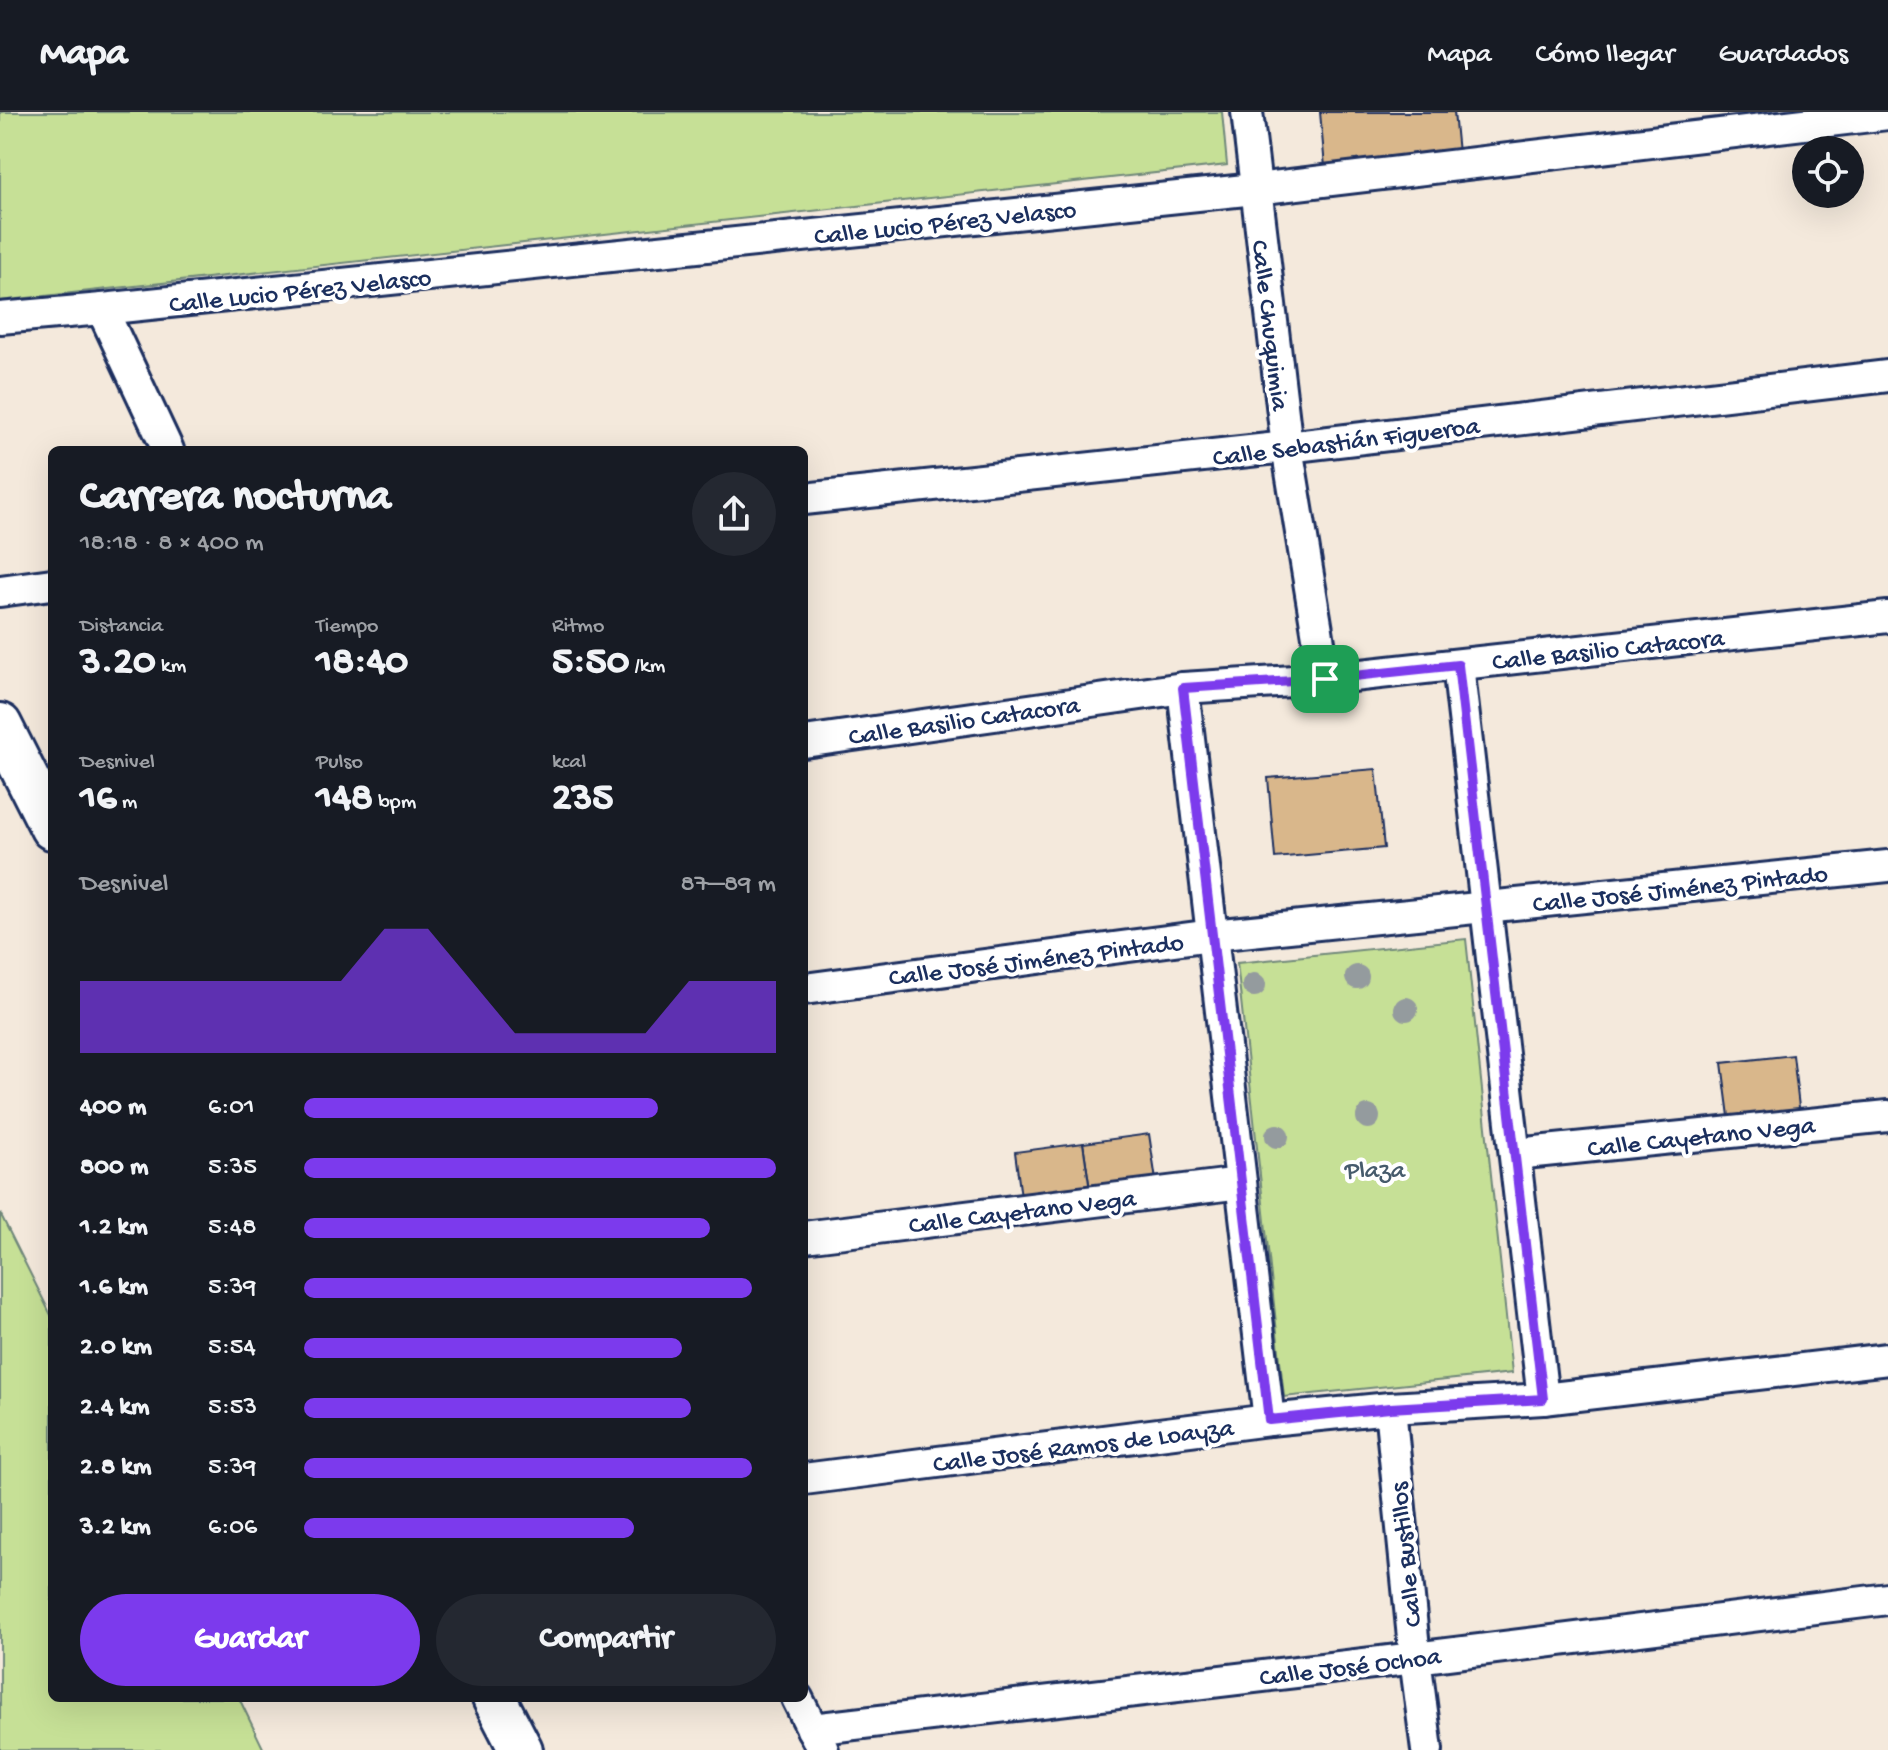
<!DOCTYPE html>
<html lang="es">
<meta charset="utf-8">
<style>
body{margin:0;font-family:"Gochi Hand",sans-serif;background:#242831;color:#f1f3f6;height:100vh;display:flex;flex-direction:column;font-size:30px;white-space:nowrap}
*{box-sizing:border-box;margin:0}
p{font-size:26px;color:#9ea1a6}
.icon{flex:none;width:44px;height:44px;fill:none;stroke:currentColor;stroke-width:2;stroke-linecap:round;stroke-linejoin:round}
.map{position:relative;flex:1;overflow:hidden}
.drawer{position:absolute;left:48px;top:334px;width:760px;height:1256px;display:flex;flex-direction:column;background:#171b24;border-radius:12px;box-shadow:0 8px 32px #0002}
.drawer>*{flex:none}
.controls{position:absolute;left:1792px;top:24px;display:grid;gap:16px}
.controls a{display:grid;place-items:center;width:72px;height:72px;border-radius:50%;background:#171b24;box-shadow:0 8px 32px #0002;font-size:40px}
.pin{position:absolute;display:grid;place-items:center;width:68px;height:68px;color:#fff;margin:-34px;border-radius:16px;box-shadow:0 4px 12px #0006}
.round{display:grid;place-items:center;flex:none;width:84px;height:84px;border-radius:42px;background:#242831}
.overview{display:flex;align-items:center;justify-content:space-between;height:136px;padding:0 32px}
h1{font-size:44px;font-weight:800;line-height:60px}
.metrics{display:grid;grid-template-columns:repeat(3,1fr);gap:12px;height:136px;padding:8px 32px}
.metrics div{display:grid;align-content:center}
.metrics b{font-size:40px;font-weight:800}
.metrics small{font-size:22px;font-weight:400}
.metrics p{font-size:22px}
.chart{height:224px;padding:16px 32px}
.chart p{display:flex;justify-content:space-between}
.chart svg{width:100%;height:144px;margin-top:8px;fill:#7c3aed;opacity:.7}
.action{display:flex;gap:16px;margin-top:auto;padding:16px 32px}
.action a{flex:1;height:92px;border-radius:48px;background:#7c3aed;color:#fff;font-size:32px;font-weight:800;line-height:92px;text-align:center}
.action a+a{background:#242831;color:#f1f3f6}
ul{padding:0 32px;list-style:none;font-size:26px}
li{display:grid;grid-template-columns:128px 96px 1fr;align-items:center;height:60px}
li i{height:20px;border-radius:10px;background:#7c3aed}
header{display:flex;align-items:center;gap:48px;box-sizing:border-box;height:112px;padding:0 40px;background:#171b24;border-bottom:2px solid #363941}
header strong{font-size:38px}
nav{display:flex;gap:44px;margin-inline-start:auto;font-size:28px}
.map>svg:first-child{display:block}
.green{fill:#c6e096;stroke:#70887a;stroke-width:2}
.building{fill:#d9b78b;stroke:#1b2f5e;stroke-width:2}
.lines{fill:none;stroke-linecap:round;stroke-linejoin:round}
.street-casing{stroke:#1b2f5e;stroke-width:36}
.secondary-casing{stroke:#1b2f5e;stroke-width:48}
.street{stroke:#fff;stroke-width:30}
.secondary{stroke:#fff;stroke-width:42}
.tree{fill:#949b9e}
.route-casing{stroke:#fff;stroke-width:16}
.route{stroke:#7c3aed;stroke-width:10}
.labels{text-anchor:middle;stroke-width:8;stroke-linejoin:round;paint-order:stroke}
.street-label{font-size:26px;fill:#1b2f5e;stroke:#fff}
.park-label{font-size:26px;fill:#465b6c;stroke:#fff}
</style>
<header>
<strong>Mapa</strong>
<nav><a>Mapa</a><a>Cómo llegar</a><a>Guardados</a></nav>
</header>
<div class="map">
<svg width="1888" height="1638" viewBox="0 0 1888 1638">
<rect width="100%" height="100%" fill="#f4e9dc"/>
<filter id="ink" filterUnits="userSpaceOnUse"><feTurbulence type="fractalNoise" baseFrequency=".0125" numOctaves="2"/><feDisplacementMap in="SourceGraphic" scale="16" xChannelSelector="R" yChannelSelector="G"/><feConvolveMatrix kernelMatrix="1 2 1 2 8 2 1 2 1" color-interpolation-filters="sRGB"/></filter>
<g filter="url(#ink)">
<g class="green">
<polygon points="0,0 1222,0 1227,53 0,189"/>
<polygon points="1466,827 1512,1261 1284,1285 1237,851"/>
<polygon points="0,1101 52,1205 52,1586 239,1586 264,1638 0,1638"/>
</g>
<g class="building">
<polygon points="1320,0 1454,0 1458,41 1325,55"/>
<polygon points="1376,657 1384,736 1275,746 1268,666"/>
<polygon points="1793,943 1800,1004 1730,1012 1722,951"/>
<polygon points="1149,1022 1157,1075 1091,1085 1083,1031"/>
<polygon points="1083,1031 1091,1085 1022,1093 1015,1040"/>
</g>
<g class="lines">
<g class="street-casing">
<g id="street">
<polyline points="1247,0 1287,335 1325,567"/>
<polyline points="102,197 168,338"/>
<polyline points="0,206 102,197 1255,77 1888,2"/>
<polyline points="804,387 1287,335 1888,264"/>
<polyline points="0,479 52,472"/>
<polyline points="1458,553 1543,1287"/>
<polyline points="1183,576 1269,1308"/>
<polyline points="804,630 1183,576 1325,567 1888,505"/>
<polyline points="804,877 1212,823 1888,754"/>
<polyline points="1515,1042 1888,1004"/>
<polyline points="804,1125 1241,1071"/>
<polyline points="1390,1296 1415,1546 1427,1638"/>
<polyline points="804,1367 1269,1308 1390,1296 1543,1287 1888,1247"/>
<polyline points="797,1586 823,1638"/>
<polyline points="812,1617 1415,1546 1888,1487"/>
</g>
</g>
<g class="secondary-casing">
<g id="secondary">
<polyline points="0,613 52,716"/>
<polyline points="494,1586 521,1638"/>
</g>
</g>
<use href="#street" class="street"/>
<use href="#secondary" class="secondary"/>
</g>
<g class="tree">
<circle cx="1357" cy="865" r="12"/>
<circle cx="1254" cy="873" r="12"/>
<circle cx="1406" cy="897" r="12"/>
<circle cx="1368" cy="1005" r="12"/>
<circle cx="1277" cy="1024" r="12"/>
</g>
</g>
<g class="lines" filter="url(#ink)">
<g class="route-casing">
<polygon id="route" points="1458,553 1543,1287 1390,1296 1269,1308 1183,576 1325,567"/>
</g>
<use href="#route" class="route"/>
</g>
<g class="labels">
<g class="street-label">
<text transform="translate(945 109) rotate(-6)" y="9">Calle Lucio Pérez Velasco</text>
<text transform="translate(300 177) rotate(-6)" y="9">Calle Lucio Pérez Velasco</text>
<text transform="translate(1272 213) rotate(83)" y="9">Calle Chuquimia</text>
<text transform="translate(1346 328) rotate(-7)" y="9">Calle Sebastián Figueroa</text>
<text transform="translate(1608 536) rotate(-6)" y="9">Calle Basilio Catacora</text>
<text transform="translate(964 607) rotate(-8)" y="9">Calle Basilio Catacora</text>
<text transform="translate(1680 775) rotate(-6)" y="9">Calle José Jiménez Pintado</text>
<text transform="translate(1036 846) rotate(-7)" y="9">Calle José Jiménez Pintado</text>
<text transform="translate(1701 1023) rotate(-6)" y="9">Calle Cayetano Vega</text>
<text transform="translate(1022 1098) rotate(-7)" y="9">Calle Cayetano Vega</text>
<text transform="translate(1083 1332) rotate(-7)" y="9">Calle José Ramos de Loayza</text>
<text transform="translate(1404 1443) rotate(-96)" y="9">Calle Bustillos</text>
<text transform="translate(1350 1553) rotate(-7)" y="9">Calle José Ochoa</text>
</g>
<g class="park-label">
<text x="1375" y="1065">Plaza</text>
</g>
</g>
</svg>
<div class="controls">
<a><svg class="icon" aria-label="locate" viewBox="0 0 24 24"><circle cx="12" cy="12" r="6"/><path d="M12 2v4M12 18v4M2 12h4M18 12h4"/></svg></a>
</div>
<div class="pin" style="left:1325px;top:567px;background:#1e9e55"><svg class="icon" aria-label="arrive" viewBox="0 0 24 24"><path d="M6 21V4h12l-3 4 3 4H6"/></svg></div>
<section class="drawer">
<div class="overview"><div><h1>Carrera nocturna</h1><p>18:18 · 8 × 400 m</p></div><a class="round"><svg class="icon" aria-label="share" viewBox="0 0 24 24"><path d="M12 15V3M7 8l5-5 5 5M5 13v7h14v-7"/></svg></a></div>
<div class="metrics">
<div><p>Distancia</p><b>3.20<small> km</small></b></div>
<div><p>Tiempo</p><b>18:40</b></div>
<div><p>Ritmo</p><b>5:50<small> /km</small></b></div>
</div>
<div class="metrics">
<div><p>Desnivel</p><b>16<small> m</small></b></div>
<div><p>Pulso</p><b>148<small> bpm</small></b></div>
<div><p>kcal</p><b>235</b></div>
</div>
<div class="chart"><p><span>Desnivel</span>87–89 m</p>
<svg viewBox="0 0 160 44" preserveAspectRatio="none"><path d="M0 44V22L10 22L20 22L30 22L40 22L50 22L60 22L70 6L80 6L90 22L100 38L110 38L120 38L130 38L140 22L150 22L160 22V44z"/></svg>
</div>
<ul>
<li><b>400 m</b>6:01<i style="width:75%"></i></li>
<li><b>800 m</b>5:35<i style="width:100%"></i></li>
<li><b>1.2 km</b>5:48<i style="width:86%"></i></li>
<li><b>1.6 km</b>5:39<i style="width:95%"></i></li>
<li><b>2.0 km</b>5:54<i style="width:80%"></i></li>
<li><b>2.4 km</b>5:53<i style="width:82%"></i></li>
<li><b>2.8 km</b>5:39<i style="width:95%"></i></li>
<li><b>3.2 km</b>6:06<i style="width:70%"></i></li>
</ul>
<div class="action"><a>Guardar</a><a>Compartir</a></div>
</section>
</div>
